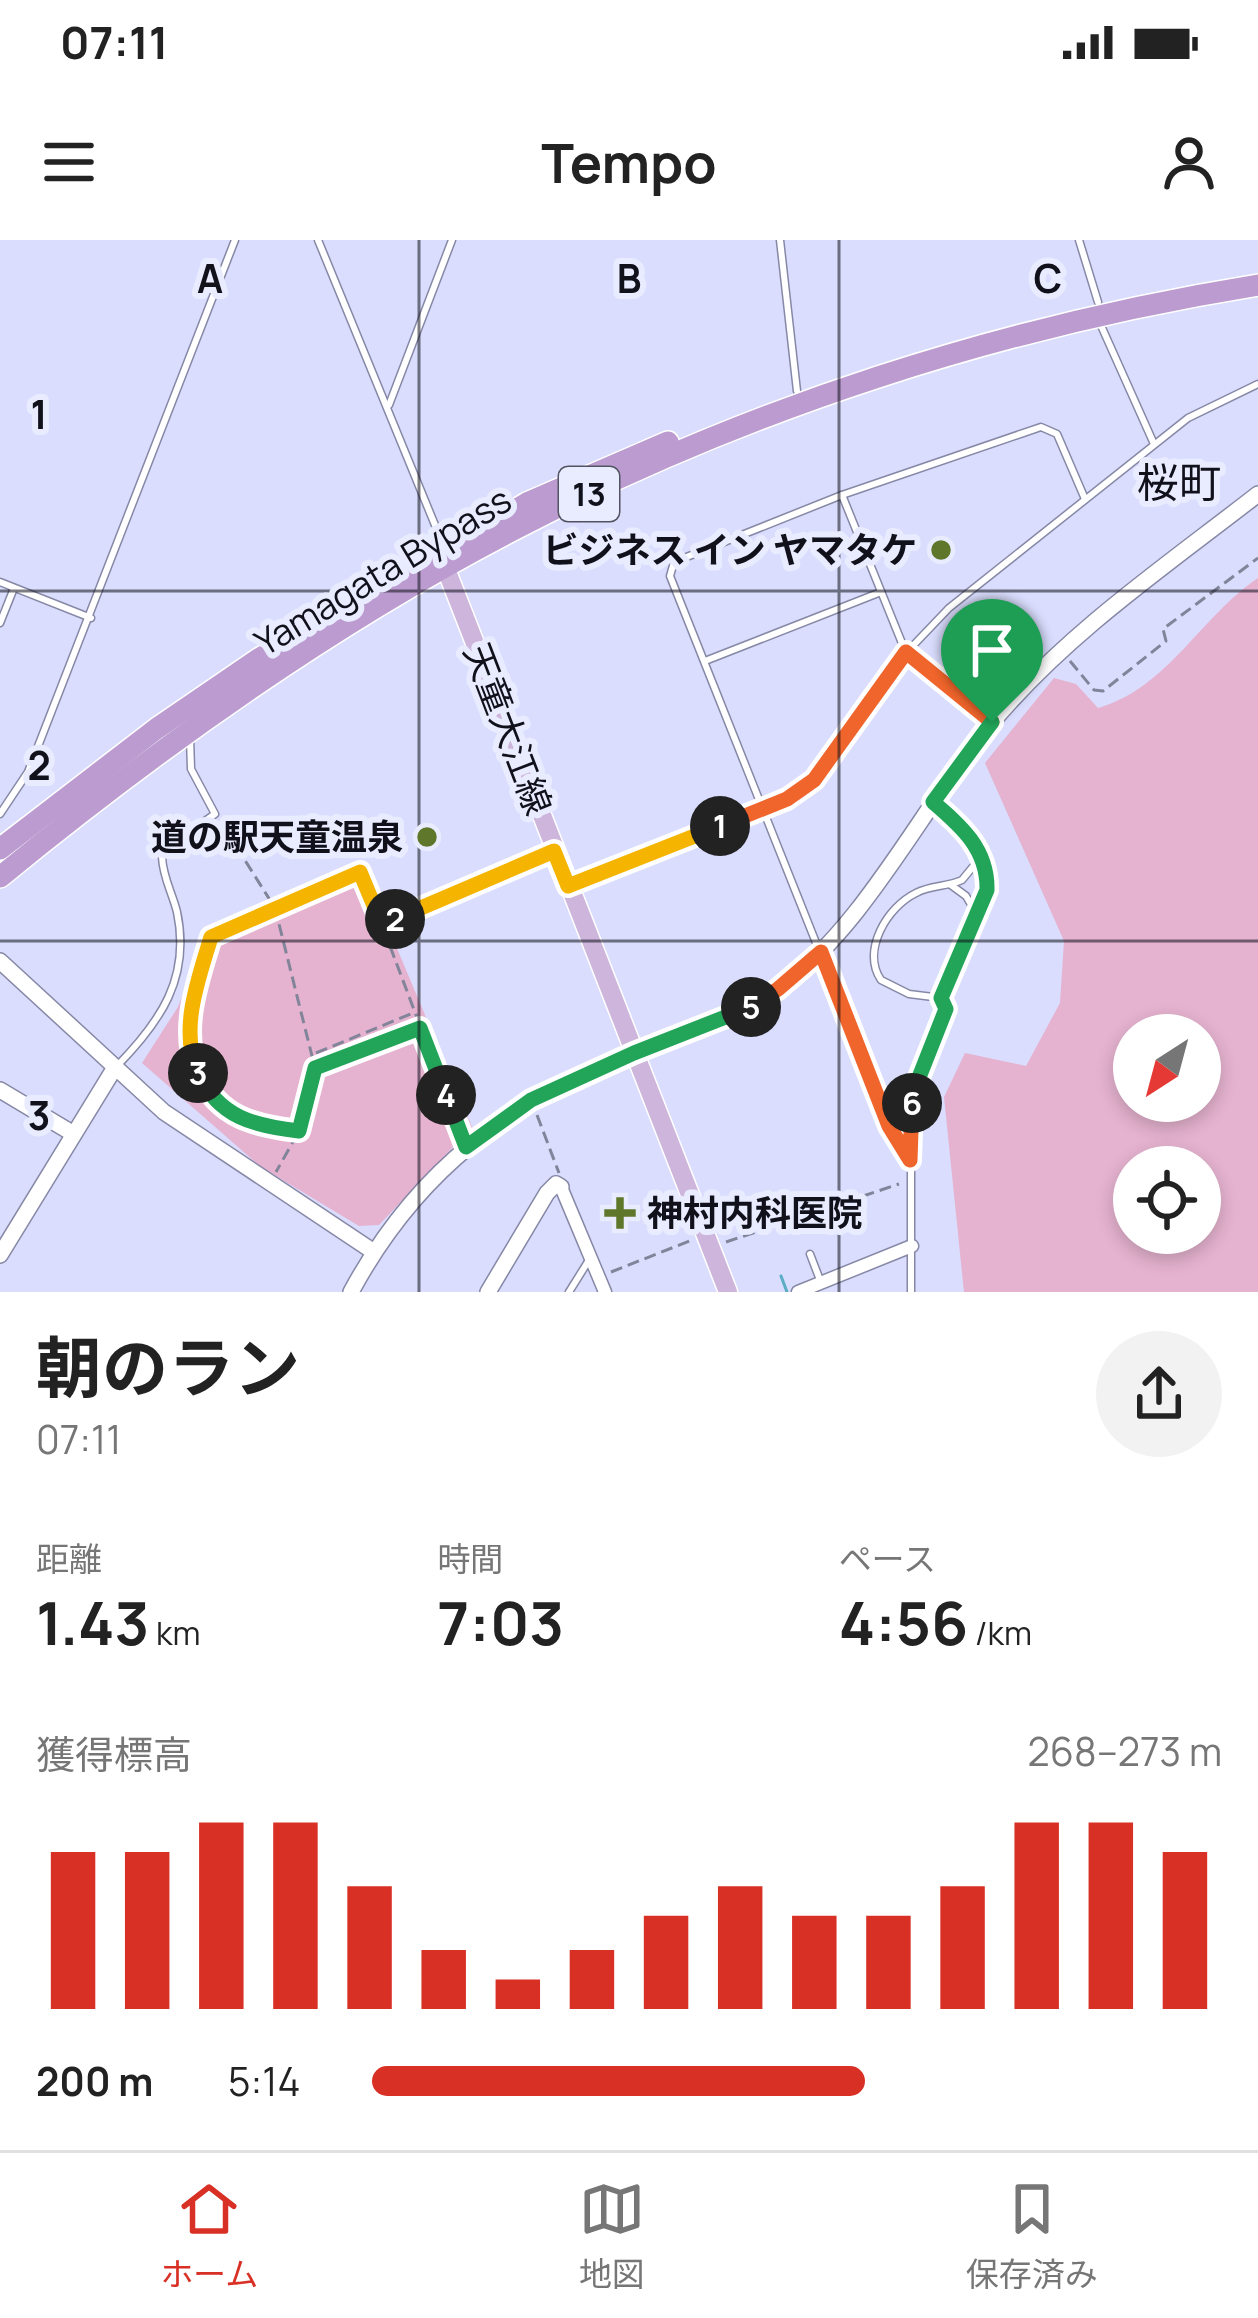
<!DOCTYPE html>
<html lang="ja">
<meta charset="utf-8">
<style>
body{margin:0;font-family:Manrope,"Noto Sans JP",sans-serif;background:#f2f2f2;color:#222;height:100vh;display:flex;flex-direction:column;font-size:45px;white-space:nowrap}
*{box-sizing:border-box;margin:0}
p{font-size:39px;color:#767676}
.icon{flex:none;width:66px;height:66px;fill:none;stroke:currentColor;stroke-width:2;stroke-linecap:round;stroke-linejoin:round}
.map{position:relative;height:1052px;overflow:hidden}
.drawer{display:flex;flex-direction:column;background:#fff;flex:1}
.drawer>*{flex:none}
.needle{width:78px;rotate:216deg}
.tools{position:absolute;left:1113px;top:774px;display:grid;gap:24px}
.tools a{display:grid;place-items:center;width:108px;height:108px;border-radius:50%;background:#fff;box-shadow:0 6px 18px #0003;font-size:60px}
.pin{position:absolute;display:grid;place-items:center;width:102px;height:102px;color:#fff;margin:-123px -51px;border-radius:50% 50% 50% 0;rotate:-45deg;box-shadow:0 0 12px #0007}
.pin .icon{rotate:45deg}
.km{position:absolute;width:60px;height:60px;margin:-30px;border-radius:50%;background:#222;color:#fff;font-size:33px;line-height:60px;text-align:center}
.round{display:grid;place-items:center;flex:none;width:126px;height:126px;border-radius:63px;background:#f2f2f2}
.summary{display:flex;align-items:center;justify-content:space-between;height:204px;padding:0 36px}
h1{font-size:66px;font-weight:700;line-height:90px}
.stats{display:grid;grid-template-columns:repeat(3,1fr);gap:18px;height:204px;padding:12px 36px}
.stats div{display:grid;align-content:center}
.stats b{font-size:60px;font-weight:700}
.stats small{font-size:33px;font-weight:400}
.stats p{font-size:33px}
.chart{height:336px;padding:24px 36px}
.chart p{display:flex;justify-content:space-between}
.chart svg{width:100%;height:216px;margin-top:12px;stroke:#d93025;stroke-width:6}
ul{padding:0 36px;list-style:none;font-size:39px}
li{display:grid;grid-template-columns:192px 144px 1fr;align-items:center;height:90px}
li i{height:30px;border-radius:15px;background:#d93025}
.status{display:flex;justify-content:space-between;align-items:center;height:84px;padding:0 60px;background:#fff;direction:ltr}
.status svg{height:33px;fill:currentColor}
header{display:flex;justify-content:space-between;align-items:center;height:156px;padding:0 36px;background:#fff;font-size:54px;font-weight:700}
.tabs{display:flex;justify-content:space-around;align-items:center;height:168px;border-top:3px solid #e0e0e0;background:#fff;font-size:33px;color:#767676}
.tabs a{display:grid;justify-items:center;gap:6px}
.tabs .active{color:#d93025}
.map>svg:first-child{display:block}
.green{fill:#e5b2cf;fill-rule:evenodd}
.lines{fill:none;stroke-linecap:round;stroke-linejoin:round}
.stream{stroke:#5aadc4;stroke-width:3}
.service-casing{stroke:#8688a6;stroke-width:9}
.minor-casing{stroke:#8688a6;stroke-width:15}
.tertiary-casing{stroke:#8688a6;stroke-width:18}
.primary-casing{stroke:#fff;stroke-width:21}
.trunk-casing{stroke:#fff;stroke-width:24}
.path{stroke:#82849a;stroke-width:3;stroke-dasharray:12 6;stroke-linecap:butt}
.service{stroke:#fff;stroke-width:6}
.minor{stroke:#fff;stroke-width:12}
.tertiary{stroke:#fff;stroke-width:15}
.primary{stroke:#cdb5dc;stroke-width:18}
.trunk{stroke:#bc9cd0;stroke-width:21}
.split-1-casing{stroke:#fff;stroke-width:24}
.split-2-casing{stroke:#fff;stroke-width:24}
.split-3-casing{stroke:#fff;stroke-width:24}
.split-4-casing{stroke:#fff;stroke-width:24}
.split-5-casing{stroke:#fff;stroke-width:24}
.split-6-casing{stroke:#fff;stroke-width:24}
.split-7-casing{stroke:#fff;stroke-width:24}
.split-1{stroke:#f0652b;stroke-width:15}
.split-2{stroke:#f5b400;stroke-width:15}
.split-3{stroke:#f5b400;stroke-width:15}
.split-4{stroke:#22a559;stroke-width:15}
.split-5{stroke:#22a559;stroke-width:15}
.split-6{stroke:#f0652b;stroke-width:15}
.split-7{stroke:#22a559;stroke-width:15}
.grid{fill:none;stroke:#11111c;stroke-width:3;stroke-opacity:0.55}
.poi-dot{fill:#5f772a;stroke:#e9ecff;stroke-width:4.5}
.labels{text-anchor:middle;stroke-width:12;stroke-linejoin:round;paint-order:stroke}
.shield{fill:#e9ecff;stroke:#525360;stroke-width:3}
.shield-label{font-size:33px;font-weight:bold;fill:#11111c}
.poi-label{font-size:36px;font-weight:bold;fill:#11111c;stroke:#e9ecff;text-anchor:end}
.street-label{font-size:36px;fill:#11111c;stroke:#e9ecff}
.quarter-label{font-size:42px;fill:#11111c;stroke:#e9ecff}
.grid-label{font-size:39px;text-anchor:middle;font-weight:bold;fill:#11111c;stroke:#e9ecff;stroke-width:12;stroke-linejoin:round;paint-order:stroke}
</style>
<div class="status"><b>07:11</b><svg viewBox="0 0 49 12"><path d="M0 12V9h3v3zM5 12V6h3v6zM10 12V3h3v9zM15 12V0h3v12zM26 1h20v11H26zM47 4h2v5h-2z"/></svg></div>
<header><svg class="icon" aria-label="menu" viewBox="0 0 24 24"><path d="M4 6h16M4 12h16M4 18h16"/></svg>Tempo<svg class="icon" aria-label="person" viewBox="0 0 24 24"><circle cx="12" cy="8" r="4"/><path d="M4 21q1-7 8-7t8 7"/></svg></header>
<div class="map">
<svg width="1258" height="1052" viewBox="0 0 1258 1052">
<rect width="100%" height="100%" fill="#daddfd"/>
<g class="green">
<path d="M1258 338V1052H964L944 857 965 813 1026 826 1060 763 1064 701 985 523 1054 438 1076 444 1098 468C1168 448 1200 377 1258 338ZM1134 795H1200V861H1134ZM1134 927H1200V993H1134Z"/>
<polygon points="362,625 472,887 379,985 359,986 261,927 142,823 178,767 208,693"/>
</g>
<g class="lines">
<polyline class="stream" points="781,1036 787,1052"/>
<g class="service-casing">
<g id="service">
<polyline points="318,0 444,307"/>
<polyline points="780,0 797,151"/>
<polyline points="1079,0 1098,62"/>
<polyline points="1099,81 1154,204"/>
<polyline points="389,165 452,0"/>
<polyline points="842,255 906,413"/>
<polyline points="0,342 91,378"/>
<polyline points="0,383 14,348"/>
<polyline points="705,421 881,352"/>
<polyline points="763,569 801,551 814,540 906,413 949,368 1188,178 1258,144"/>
<polyline points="0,574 28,532 235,0"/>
<polyline points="951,645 966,656 976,673"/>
<path d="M941 758 909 754 881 740C861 711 887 667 916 653 931 645 947 647 962 640L981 617"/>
<path d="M117 826C160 782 191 738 177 672 172 652 163 638 162 617L178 600 215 574 191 529 190 498"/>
<path d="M911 916 916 845 946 769 941 758 987 650C988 610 962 588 935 563"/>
<polyline points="810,1014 820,1040"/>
<polyline points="569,1052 589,1020"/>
<polyline points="911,1052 911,920 889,886 670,336 674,322 842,255 1041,187 1057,194 1085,259"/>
</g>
</g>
<g class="minor-casing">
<g id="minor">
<polyline points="469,648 554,611"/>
<polyline points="561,947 605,1052"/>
<polyline points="798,1052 912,1006"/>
</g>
</g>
<g class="tertiary-casing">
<g id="tertiary">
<polyline points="0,721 164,872 374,1012"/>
<polyline points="0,850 72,893"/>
<polyline points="0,1015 114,829"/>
<path d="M351 1052C418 928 509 863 638 811 685 793 738 780 779 749 869 682 923 564 995 479 1070 391 1167 325 1258 254"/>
<polyline points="488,1052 547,953 556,944 561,947"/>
</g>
</g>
<g class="primary-casing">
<polyline id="primary" points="446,329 728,1052"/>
</g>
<g class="trunk-casing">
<g id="trunk">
<polyline points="0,609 156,489 260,418 527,263 668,202"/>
<path d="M0 637C159 507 336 381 519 287 748 168 1003 86 1258 45"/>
</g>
</g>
<g class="path">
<polyline points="914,419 982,473"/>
<polyline points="1070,421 1094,450 1103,451 1166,401 1163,389 1258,318"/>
<polyline points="236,606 275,668 315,828 299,891 276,932"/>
<polyline points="586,639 756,572"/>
<polyline points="460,651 382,685 461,894"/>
<polyline points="316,813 413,773"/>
<polyline points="315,828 418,789"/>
<polyline points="537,875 559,933"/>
<path d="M299 891C170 877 181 797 211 697L360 632 382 685"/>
<polyline points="726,1002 899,944"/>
<polyline points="611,1032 692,1000"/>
</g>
<use href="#service" class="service"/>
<use href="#minor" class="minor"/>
<use href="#tertiary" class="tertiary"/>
<use href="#primary" class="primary"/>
<use href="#trunk" class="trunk"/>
</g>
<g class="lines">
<g class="split-1-casing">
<polyline id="split-1" points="720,586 787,559 814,540 906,412 992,482"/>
</g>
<g class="split-2-casing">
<polyline id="split-2" points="395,679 554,611 568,646 720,586"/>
</g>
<g class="split-3-casing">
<path id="split-3" d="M198 833C179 789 198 741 211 697L360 632 382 685 395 679"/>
</g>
<g class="split-4-casing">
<path id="split-4" d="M198 833C219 878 255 886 299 891L315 828 420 788 446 855"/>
</g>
<g class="split-5-casing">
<polyline id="split-5" points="446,855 466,907 531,860 634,813 751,767"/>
</g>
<g class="split-6-casing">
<polyline id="split-6" points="751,767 778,749 821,712 889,886 910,920 912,863"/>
</g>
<g class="split-7-casing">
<path id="split-7" d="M912 863 916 845 946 769 941 758 987 650C988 609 961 586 933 562L992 482"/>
</g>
<use href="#split-1" class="split-1"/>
<use href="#split-2" class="split-2"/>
<use href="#split-3" class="split-3"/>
<use href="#split-4" class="split-4"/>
<use href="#split-5" class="split-5"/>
<use href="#split-6" class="split-6"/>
<use href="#split-7" class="split-7"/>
</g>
<path class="grid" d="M419 0V1052M839 0V1052M0 351H1258M0 701H1258"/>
<g class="poi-dot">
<circle cx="941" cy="310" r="12"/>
<circle cx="427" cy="597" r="12"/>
<path d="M614 955h12v12h12v12h-12v12h-12v-12h-12v-12h12z"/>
</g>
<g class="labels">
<rect class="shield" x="559" y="227" width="60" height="54" rx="9"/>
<g class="shield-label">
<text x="589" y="266">13</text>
</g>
<g class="poi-label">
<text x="917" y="323">ビジネス イン ヤマタケ</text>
<text x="403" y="610">道の駅天童温泉</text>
<text x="647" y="986" text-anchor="start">神村内科医院</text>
</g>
<g class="street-label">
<text transform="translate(383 331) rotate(-31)" y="13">Yamagata Bypass</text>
<text transform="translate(508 489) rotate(69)" y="13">天童大江線</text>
</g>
<g class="quarter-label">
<text x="1179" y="258">桜町</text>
</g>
</g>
<g class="grid-label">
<text x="210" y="53">A</text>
<text x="629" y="53">B</text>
<text x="1048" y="53">C</text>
<text x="39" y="189">1</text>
<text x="39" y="540">2</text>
<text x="39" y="890">3</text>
</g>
</svg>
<div class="tools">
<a><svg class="needle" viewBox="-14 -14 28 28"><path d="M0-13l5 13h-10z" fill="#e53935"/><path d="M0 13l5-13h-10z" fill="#767676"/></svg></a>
<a><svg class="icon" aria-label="locate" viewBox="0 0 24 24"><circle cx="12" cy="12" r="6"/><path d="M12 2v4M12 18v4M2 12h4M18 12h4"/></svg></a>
</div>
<div class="pin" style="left:992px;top:482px;background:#1e9e55"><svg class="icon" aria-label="arrive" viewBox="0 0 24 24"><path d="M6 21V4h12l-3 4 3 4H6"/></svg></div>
<b class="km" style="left:720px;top:586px">1</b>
<b class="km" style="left:395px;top:679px">2</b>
<b class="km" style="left:198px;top:833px">3</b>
<b class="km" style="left:446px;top:855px">4</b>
<b class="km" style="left:751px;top:767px">5</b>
<b class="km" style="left:912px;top:863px">6</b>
</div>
<section class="drawer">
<div class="summary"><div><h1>朝のラン</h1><p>07:11</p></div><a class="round"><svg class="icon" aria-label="share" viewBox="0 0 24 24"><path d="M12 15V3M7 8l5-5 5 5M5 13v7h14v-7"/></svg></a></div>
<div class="stats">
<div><p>距離</p><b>1.43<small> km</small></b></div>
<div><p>時間</p><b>7:03</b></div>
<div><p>ペース</p><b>4:56<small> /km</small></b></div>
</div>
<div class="chart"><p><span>獲得標高</span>268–273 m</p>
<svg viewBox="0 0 160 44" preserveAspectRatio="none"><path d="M5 44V12M15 44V12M25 44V6M35 44V6M45 44V19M55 44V32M65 44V38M75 44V32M85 44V25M95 44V19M105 44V25M115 44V25M125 44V19M135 44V6M145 44V6M155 44V12"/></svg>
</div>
<ul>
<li><b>200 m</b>5:14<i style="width:58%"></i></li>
</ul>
</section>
<nav class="tabs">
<a class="active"><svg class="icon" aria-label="home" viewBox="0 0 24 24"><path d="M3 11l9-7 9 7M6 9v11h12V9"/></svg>ホーム</a>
<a><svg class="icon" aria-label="map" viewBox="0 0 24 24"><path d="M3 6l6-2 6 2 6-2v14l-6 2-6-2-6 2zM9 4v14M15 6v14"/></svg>地図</a>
<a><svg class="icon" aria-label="saved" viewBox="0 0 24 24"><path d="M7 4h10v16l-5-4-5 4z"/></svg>保存済み</a>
</nav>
